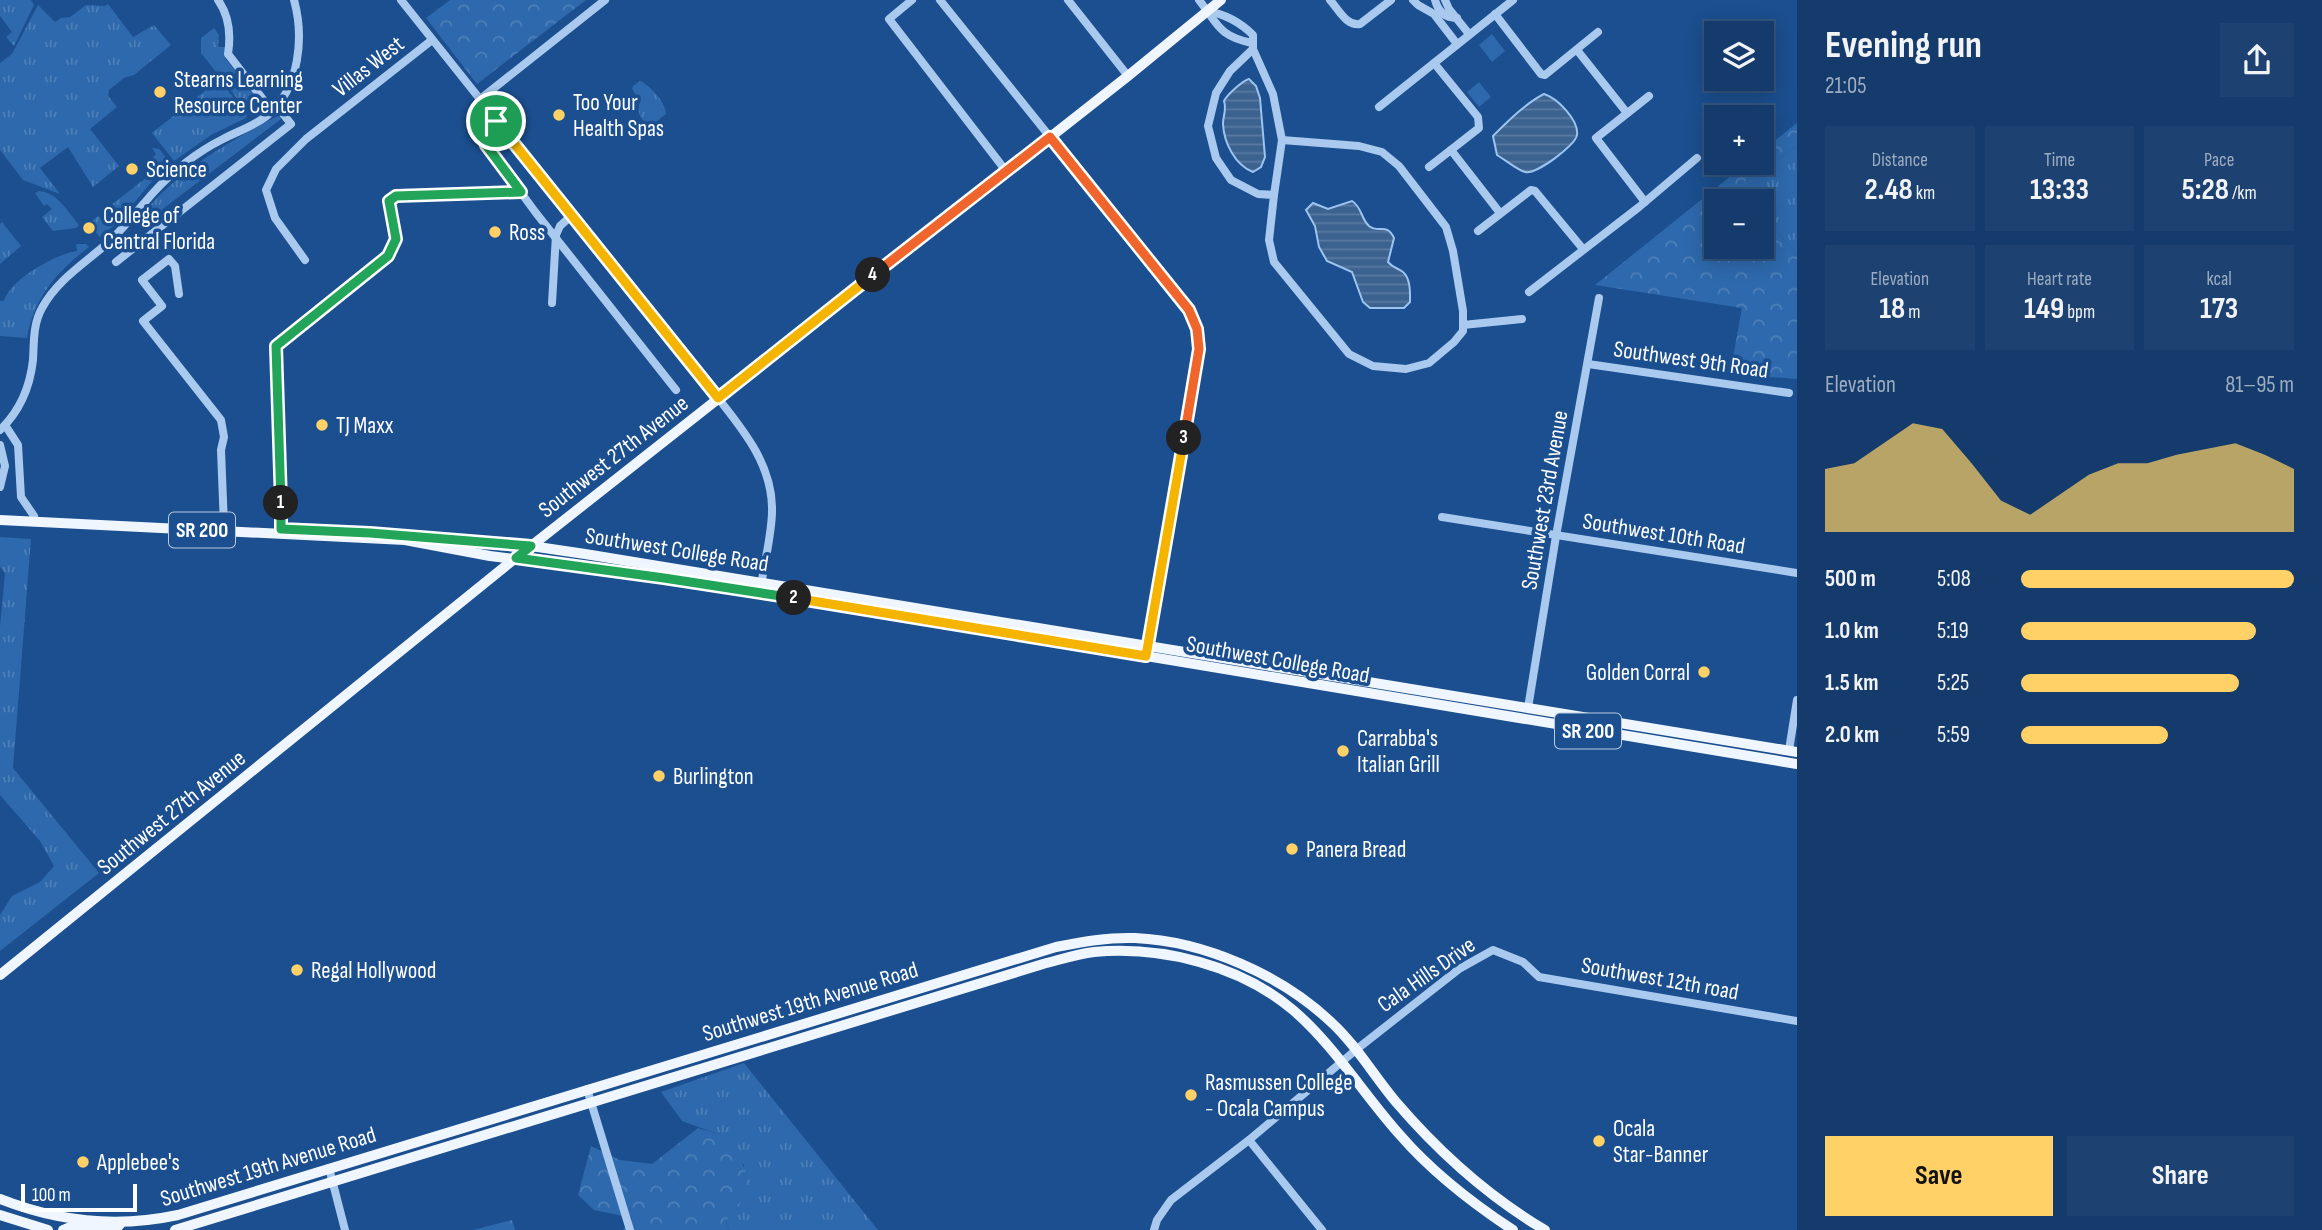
<!DOCTYPE html>
<meta charset="utf-8">
<style>
body{margin:0;font-family:"Sofia Sans Condensed",sans-serif;background:#1d4271;color:#f1f3f6;height:100vh;display:flex;flex-direction:column;font-size:26px;white-space:nowrap}
*{box-sizing:border-box;margin:0}
p{font-size:23px;color:#9dadc1}
.icon{flex:none;width:38px;height:38px;fill:none;stroke:currentColor;stroke-width:2;stroke-linecap:round;stroke-linejoin:round}
.map{position:relative;flex:1;overflow:hidden}
.panel{display:flex;flex-direction:column;background:#143b6b;width:525px}
.panel>*{flex:none}
.fabs{position:absolute;left:1704px;top:21px;display:grid;gap:14px}
.fabs a{display:grid;place-items:center;width:70px;height:70px;border-radius:0px;background:#143b6b;box-shadow:0 4px 18px #0003,0 0 0 2px #33557e;font-size:35px}
.scale{position:absolute;left:21px;bottom:18px;width:116px;box-sizing:border-box;padding-left:7px;border:4px solid #fff;border-top:0;font-size:19px;line-height:24px;white-space:nowrap;color:#fff;-webkit-text-stroke:5px #1b4f8f;paint-order:stroke}
.pin{position:absolute;display:grid;place-items:center;width:60px;height:60px;color:#fff;margin:-30px;border:4px solid #fff;border-radius:50%;box-shadow:0 2px 7px #0007}
.km{position:absolute;width:35px;height:35px;margin:-18px;border-radius:50%;background:#222;color:#fff;font-size:19px;line-height:35px;text-align:center}
.round{display:grid;place-items:center;flex:none;width:74px;height:74px;border-radius:0px;background:#1d4271}
.summary{display:flex;align-items:center;justify-content:space-between;height:119px;padding:0 28px}
h1{font-size:38px;font-weight:700;line-height:52px}
.metrics{display:grid;grid-template-columns:repeat(3,1fr);gap:10px;height:119px;padding:7px 28px}
.metrics div{display:grid;align-content:center;border-radius:0px;background:#1d4271;text-align:center}
.metrics b{font-size:30px;font-weight:700}
.metrics small{font-size:19px;font-weight:400}
.metrics p{font-size:19px}
.chart{height:196px;padding:14px 28px}
.chart p{display:flex;justify-content:space-between}
.chart svg{width:100%;height:126px;margin-top:7px;fill:#ffd166;opacity:.7}
.button{display:flex;gap:14px;margin-top:auto;padding:14px 28px}
.button a{flex:1;height:80px;border-radius:0px;background:#ffd166;color:#111;font-size:28px;font-weight:700;line-height:80px;text-align:center}
.button a+a{background:#1d4271;color:#f1f3f6}
ul{padding:0 28px;list-style:none;font-size:23px}
li{display:grid;grid-template-columns:112px 84px 1fr;align-items:center;height:52px}
li i{height:18px;border-radius:9px;background:#ffd166}
main{display:flex;flex:1;min-height:0}
.map>svg:first-child{display:block}
.grass{fill:url(#grass-tufts)}
.forest{fill:url(#forest-crowns)}
.pitch{fill:#2e69ad}
.water{fill:url(#water-rules);stroke:#9cc4f0;stroke-width:2}
.lines{fill:none;stroke-linecap:round;stroke-linejoin:round}
.minor{stroke:#a9c9ee;stroke-width:8}
.major{stroke:#f0f6ff;stroke-width:10}
.split-1-casing{stroke:#fff;stroke-width:14}
.split-2-casing{stroke:#fff;stroke-width:14}
.split-3-casing{stroke:#fff;stroke-width:14}
.split-4-casing{stroke:#fff;stroke-width:14}
.split-5-casing{stroke:#fff;stroke-width:14}
.split-1{stroke:#22a559;stroke-width:9}
.split-2{stroke:#22a559;stroke-width:9}
.split-3{stroke:#f5b400;stroke-width:9}
.split-4{stroke:#f0652b;stroke-width:9}
.split-5{stroke:#f5b400;stroke-width:9}
.poi-dot{fill:#ffd166;stroke:#1b4f8f;stroke-width:2.5}
.labels{text-anchor:middle;stroke-width:7;stroke-linejoin:round;paint-order:stroke}
.shield{fill:#1b4f8f;stroke:#bbcadd;stroke-width:2}
.shield-label{font-size:21px;font-weight:bold;fill:#fff}
.street-label{font-size:23px;fill:#fff;stroke:#1b4f8f}
.poi-label{font-size:23px;fill:#fff;stroke:#1b4f8f;text-anchor:start}
</style>
<main>
<div class="map">
<svg width="1797" height="1230" viewBox="0 0 1797 1230">
<defs>
<pattern id="grass-tufts" width="24" height="20" patternUnits="userSpaceOnUse" patternTransform="scale(1.75)"><rect width="24" height="20" fill="#2e69ad"/><path d="M3 7l-1-3M5 7V3M7 7l1-3M15 17l-1-3M17 17v-4M19 17l1-3" fill="none" stroke="#4d80b9"/></pattern>
<pattern id="forest-crowns" width="20" height="18" patternUnits="userSpaceOnUse" patternTransform="scale(1.75)"><rect width="20" height="18" fill="#2e69ad"/><path d="M2 6a3 3 0 1 1 6 0M12 15a3 3 0 1 1 6 0" fill="none" stroke="#4d80b9"/></pattern>
<pattern id="water-rules" width="6" height="5" patternUnits="userSpaceOnUse" patternTransform="scale(1.75)"><rect width="6" height="5" fill="#3c6290"/><path d="M0 2.5h6" fill="none" stroke="#597aa1"/></pattern>
</defs>
<rect width="100%" height="100%" fill="#1b4f8f"/>
<g class="grass">
<polygon points="0,0 31,0 34,5 14,46 6,37 12,32 0,16"/>
<polygon points="108,4 133,37 154,25 171,45 134,75 124,78 109,90 108,96 117,107 90,129 119,166 93,187 68,147 40,168 60,194 23,180 0,150 0,63 12,54 38,5 55,22 61,18 70,17 86,5 105,6"/>
<polygon points="214,28 219,35 218,47 225,47 225,58 261,103 262,108 250,115 201,53 201,38"/>
<polygon points="214,73 247,115 246,118 211,135 174,161 152,133 205,91 200,83"/>
<path d="M640 81C651 86 666 103 666 114L656 122 645 123C639 116 637 110 640 102L632 89 633 86Z"/>
<path d="M279 115 281 119 143 224 138 220C177 170 224 145 279 115Z"/>
<polygon points="1797,146 1797,256 1762,213 1762,201 1756,201 1745,181"/>
<polygon points="152,148 159,149 169,161 117,223 100,237 89,224 98,216 103,221 115,211 111,205 151,174 153,171 150,160 156,154"/>
<path d="M39 191C57 192 68 212 79 225L76 228 53 231 42 217 52 209 47 204 44 206 35 193Z"/>
<polygon points="2,222 21,246 0,264 0,224"/>
<path d="M76 244H86L89 247C57 271 34 298 27 338L0 336V301H4C10 280 55 254 77 251Z"/>
<polygon points="0,537 31,539 13,768 99,873 0,951 0,915 12,896 40,882 54,866 40,841 0,795 0,627 5,573 0,567"/>
<polygon points="744,1063 878,1230 729,1230 726,1221 742,1202 744,1165 728,1143 715,1133 682,1121 661,1092"/>
</g>
<g class="forest">
<polygon points="450,0 586,0 477,84 426,18"/>
<polygon points="1797,123 1797,146 1745,181 1756,201 1717,201 1717,247 1762,247 1762,213 1797,256 1797,379 1730,374 1742,308 1595,285 1747,163 1762,163 1762,151"/>
<path d="M698 1128C703 1130 710 1131 714 1133 739 1144 756 1179 741 1203 737 1209 731 1215 726 1221L729 1230H623L632 1218 594 1210 578 1195 591 1146 620 1160 652 1164Z"/>
<polygon points="512,1220 515,1230 473,1230"/>
</g>
<g class="pitch">
<polygon points="1492,34 1505,51 1492,62 1479,45"/>
<polygon points="1479,82 1491,97 1479,107 1467,92"/>
</g>
<g class="water">
<path d="M1249 79 1256 86 1260 98 1265 157 1261 167 1253 172C1235 165 1224 143 1223 124 1223 115 1227 110 1224 101 1227 95 1242 81 1249 79Z"/>
<path d="M1544 94C1557 98 1579 120 1577 135 1576 145 1536 175 1525 172 1519 171 1504 159 1497 155L1493 136C1508 121 1526 103 1544 94Z"/>
<path d="M1352 201C1362 207 1361 219 1369 226 1379 234 1386 222 1394 238L1388 262C1393 268 1398 268 1403 272 1411 279 1410 294 1410 302L1404 308H1370L1363 302 1352 272 1327 261 1319 247 1315 226 1306 210 1313 203 1328 209Z"/>
</g>
<g class="lines">
<g class="minor">
<path d="M218 0C230 17 231 35 228 54L272 111"/>
<path d="M401 0 718 398C743 430 771 463 772 507 773 530 764 563 761 587"/>
<polyline points="912,0 889,19 1006,171"/>
<polyline points="940,0 1189,310 1197,329 1199,349 1147,650"/>
<polyline points="1068,0 1128,76"/>
<path d="M1199 0C1218 24 1218 36 1252 43"/>
<path d="M1330 0C1339 10 1346 26 1360 24L1391 0"/>
<polyline points="1413,0 1418,5 1434,14 1457,44"/>
<path d="M1435 0C1438 11 1445 18 1457 18"/>
<polyline points="1445,0 1449,9 1469,34"/>
<path d="M1207 11C1224 14 1241 23 1253 35V49L1230 71 1216 93 1208 126 1216 158 1231 180 1258 194 1274 195 1269 240 1274 262 1349 354 1373 366 1406 369 1429 363 1454 342 1463 331V311L1453 251 1446 227 1399 166 1382 152 1359 146 1282 140 1273 94 1253 49"/>
<polyline points="1495,14 1541,74 1545,75 1598,32"/>
<polyline points="1577,50 1627,113"/>
<polyline points="479,100 605,0"/>
<polyline points="1379,107 1513,0"/>
<polyline points="496,121 484,137 486,145 536,213 676,390"/>
<polyline points="1451,150 1500,213"/>
<polyline points="1429,167 1479,128 1478,117 1434,63"/>
<polyline points="1274,195 1282,140"/>
<polyline points="1645,202 1596,138 1649,96"/>
<polyline points="1478,231 1531,190 1535,191 1583,249"/>
<polyline points="305,260 275,218 266,190 276,169 306,139 432,40"/>
<polyline points="116,262 291,124 277,106"/>
<polyline points="1529,292 1639,207 1697,158"/>
<polyline points="179,294 175,266 169,259 142,280 162,306 143,321 221,420 224,437 221,450 224,526"/>
<polyline points="552,303 556,235 560,226 572,215"/>
<polyline points="1463,325 1522,319"/>
<polyline points="1588,364 1789,393"/>
<polyline points="5,425 18,445 21,497 34,516"/>
<path d="M0 430C20 411 30 387 33 360 34 342 33 324 42 308 58 278 89 261 113 238 127 224 139 209 152 194 171 173 197 152 223 139 238 131 257 125 269 114 300 87 304 36 294 0"/>
<polyline points="0,445 5,466 0,487"/>
<polyline points="1442,517 1797,573"/>
<polyline points="281,529 276,346 388,256 396,239 389,201 396,196 521,192"/>
<polyline points="1528,708 1556,536 1599,298"/>
<polyline points="1789,750 1797,700"/>
<polyline points="587,1089 630,1230"/>
<polyline points="1249,1140 1322,1230"/>
<polyline points="329,1168 345,1230"/>
<polyline points="1154,1230 1157,1220 1171,1200 1249,1140 1357,1049 1459,969 1493,950 1523,962 1539,977 1797,1021"/>
</g>
<g class="major">
<polyline points="0,520 405,540 490,556 664,578 814,601 1797,764"/>
<polyline points="423,538 531,546 585,554 1797,752"/>
<polyline points="530,547 1128,76 1221,0"/>
<polyline points="0,975 518,556"/>
<path d="M0 1199C58 1222 117 1228 178 1215L1056 947C1082 942 1108 937 1135 938 1204 941 1282 975 1332 1023 1357 1046 1374 1076 1396 1102 1438 1151 1489 1197 1545 1230"/>
<polyline points="0,1215 48,1230"/>
<polyline points="63,1230 70,1227 116,1229 121,1223"/>
<path d="M175 1230 1043 964C1059 960 1077 954 1094 952 1162 946 1240 965 1293 1010 1334 1045 1364 1095 1400 1135 1432 1172 1472 1203 1513 1230"/>
</g>
</g>
<g class="lines">
<g class="split-1-casing">
<polyline id="split-1" points="281,503 276,346 388,256 396,239 389,201 396,196 521,192 486,145 484,138 496,121"/>
</g>
<g class="split-2-casing">
<polyline id="split-2" points="281,503 281,529 370,533 531,546 516,558 664,578 794,598"/>
</g>
<g class="split-3-casing">
<polyline id="split-3" points="794,598 1146,656 1184,438"/>
</g>
<g class="split-4-casing">
<polyline id="split-4" points="873,275 1050,137 1189,310 1197,329 1199,349 1184,438"/>
</g>
<g class="split-5-casing">
<polyline id="split-5" points="496,121 718,398 873,275"/>
</g>
<use href="#split-1" class="split-1"/>
<use href="#split-2" class="split-2"/>
<use href="#split-3" class="split-3"/>
<use href="#split-4" class="split-4"/>
<use href="#split-5" class="split-5"/>
</g>
<g class="poi-dot">
<circle cx="160" cy="92" r="7"/>
<circle cx="559" cy="115" r="7"/>
<circle cx="132" cy="169" r="7"/>
<circle cx="89" cy="228" r="7"/>
<circle cx="495" cy="232" r="7"/>
<circle cx="322" cy="425" r="7"/>
<circle cx="1704" cy="672" r="7"/>
<circle cx="1343" cy="751" r="7"/>
<circle cx="659" cy="776" r="7"/>
<circle cx="1292" cy="849" r="7"/>
<circle cx="297" cy="970" r="7"/>
<circle cx="1191" cy="1095" r="7"/>
<circle cx="1599" cy="1141" r="7"/>
<circle cx="83" cy="1162" r="7"/>
</g>
<g class="labels">
<g class="shield">
<rect x="169" y="512.5" width="66" height="35" rx="5"/>
<rect x="1555" y="713.5" width="66" height="35" rx="5"/>
</g>
<g class="shield-label">
<text x="202" y="537">SR 200</text>
<text x="1588" y="738">SR 200</text>
</g>
<g class="street-label">
<text transform="translate(368 66) rotate(-38)" y="8">Villas West</text>
<text transform="translate(1691 359) rotate(8)" y="8">Southwest 9th Road</text>
<text transform="translate(613 456) rotate(-38)" y="8">Southwest 27th Avenue</text>
<text transform="translate(1544 500) rotate(-80)" y="8">Southwest 23rd Avenue</text>
<text transform="translate(1664 533) rotate(9)" y="8">Southwest 10th Road</text>
<text transform="translate(677 549) rotate(9)" y="8">Southwest College Road</text>
<text transform="translate(1278 659) rotate(10)" y="8">Southwest College Road</text>
<text transform="translate(171 812) rotate(-39)" y="8">Southwest 27th Avenue</text>
<text transform="translate(1426 974) rotate(-35)" y="8">Cala Hills Drive</text>
<text transform="translate(1660 978) rotate(10)" y="8">Southwest 12th road</text>
<text transform="translate(810 1001) rotate(-17)" y="8">Southwest 19th Avenue Road</text>
<text transform="translate(268 1166) rotate(-17)" y="8">Southwest 19th Avenue Road</text>
</g>
<g class="poi-label">
<text x="174" y="87">Stearns Learning<tspan x="174" dy="26">Resource Center</tspan></text>
<text x="573" y="110">Too Your<tspan x="573" dy="26">Health Spas</tspan></text>
<text x="146" y="177">Science</text>
<text x="103" y="223">College of<tspan x="103" dy="26">Central Florida</tspan></text>
<text x="509" y="240">Ross</text>
<text x="336" y="433">TJ Maxx</text>
<text x="1690" y="680" text-anchor="end">Golden Corral</text>
<text x="1357" y="746">Carrabba's<tspan x="1357" dy="26">Italian Grill</tspan></text>
<text x="673" y="784">Burlington</text>
<text x="1306" y="857">Panera Bread</text>
<text x="311" y="978">Regal Hollywood</text>
<text x="1205" y="1090">Rasmussen College<tspan x="1205" dy="26">- Ocala Campus</tspan></text>
<text x="1613" y="1136">Ocala<tspan x="1613" dy="26">Star-Banner</tspan></text>
<text x="97" y="1170">Applebee's</text>
</g>
</g>
</svg>
<div class="fabs">
<a><svg class="icon" aria-label="layers" viewBox="0 0 24 24"><path d="M12 4l9 5-9 5-9-5zM3 14l9 5 9-5"/></svg></a>
<a>+</a>
<a>−</a>
</div>
<div class="scale">100 m</div>
<div class="pin" style="left:496px;top:121px;background:#1e9e55"><svg class="icon" aria-label="arrive" viewBox="0 0 24 24"><path d="M6 21V4h12l-3 4 3 4H6"/></svg></div>
<b class="km" style="left:281px;top:503px">1</b>
<b class="km" style="left:794px;top:598px">2</b>
<b class="km" style="left:1184px;top:438px">3</b>
<b class="km" style="left:873px;top:275px">4</b>
</div>
<section class="panel">
<div class="summary"><div><h1>Evening run</h1><p>21:05</p></div><a class="round"><svg class="icon" aria-label="share" viewBox="0 0 24 24"><path d="M12 15V3M7 8l5-5 5 5M5 13v7h14v-7"/></svg></a></div>
<div class="metrics">
<div><p>Distance</p><b>2.48<small> km</small></b></div>
<div><p>Time</p><b>13:33</b></div>
<div><p>Pace</p><b>5:28<small> /km</small></b></div>
</div>
<div class="metrics">
<div><p>Elevation</p><b>18<small> m</small></b></div>
<div><p>Heart rate</p><b>149<small> bpm</small></b></div>
<div><p>kcal</p><b>173</b></div>
</div>
<div class="chart"><p><span>Elevation</span>81–95 m</p>
<svg viewBox="0 0 160 44" preserveAspectRatio="none"><path d="M0 44V22L10 20L20 13L30 6L40 8L50 20L60 33L70 38L80 31L90 24L100 20L110 20L120 17L130 15L140 13L150 17L160 22V44z"/></svg>
</div>
<ul>
<li><b>500 m</b>5:08<i style="width:100%"></i></li>
<li><b>1.0 km</b>5:19<i style="width:86%"></i></li>
<li><b>1.5 km</b>5:25<i style="width:80%"></i></li>
<li><b>2.0 km</b>5:59<i style="width:54%"></i></li>
</ul>
<div class="button"><a>Save</a><a>Share</a></div>
</section>
</main>
